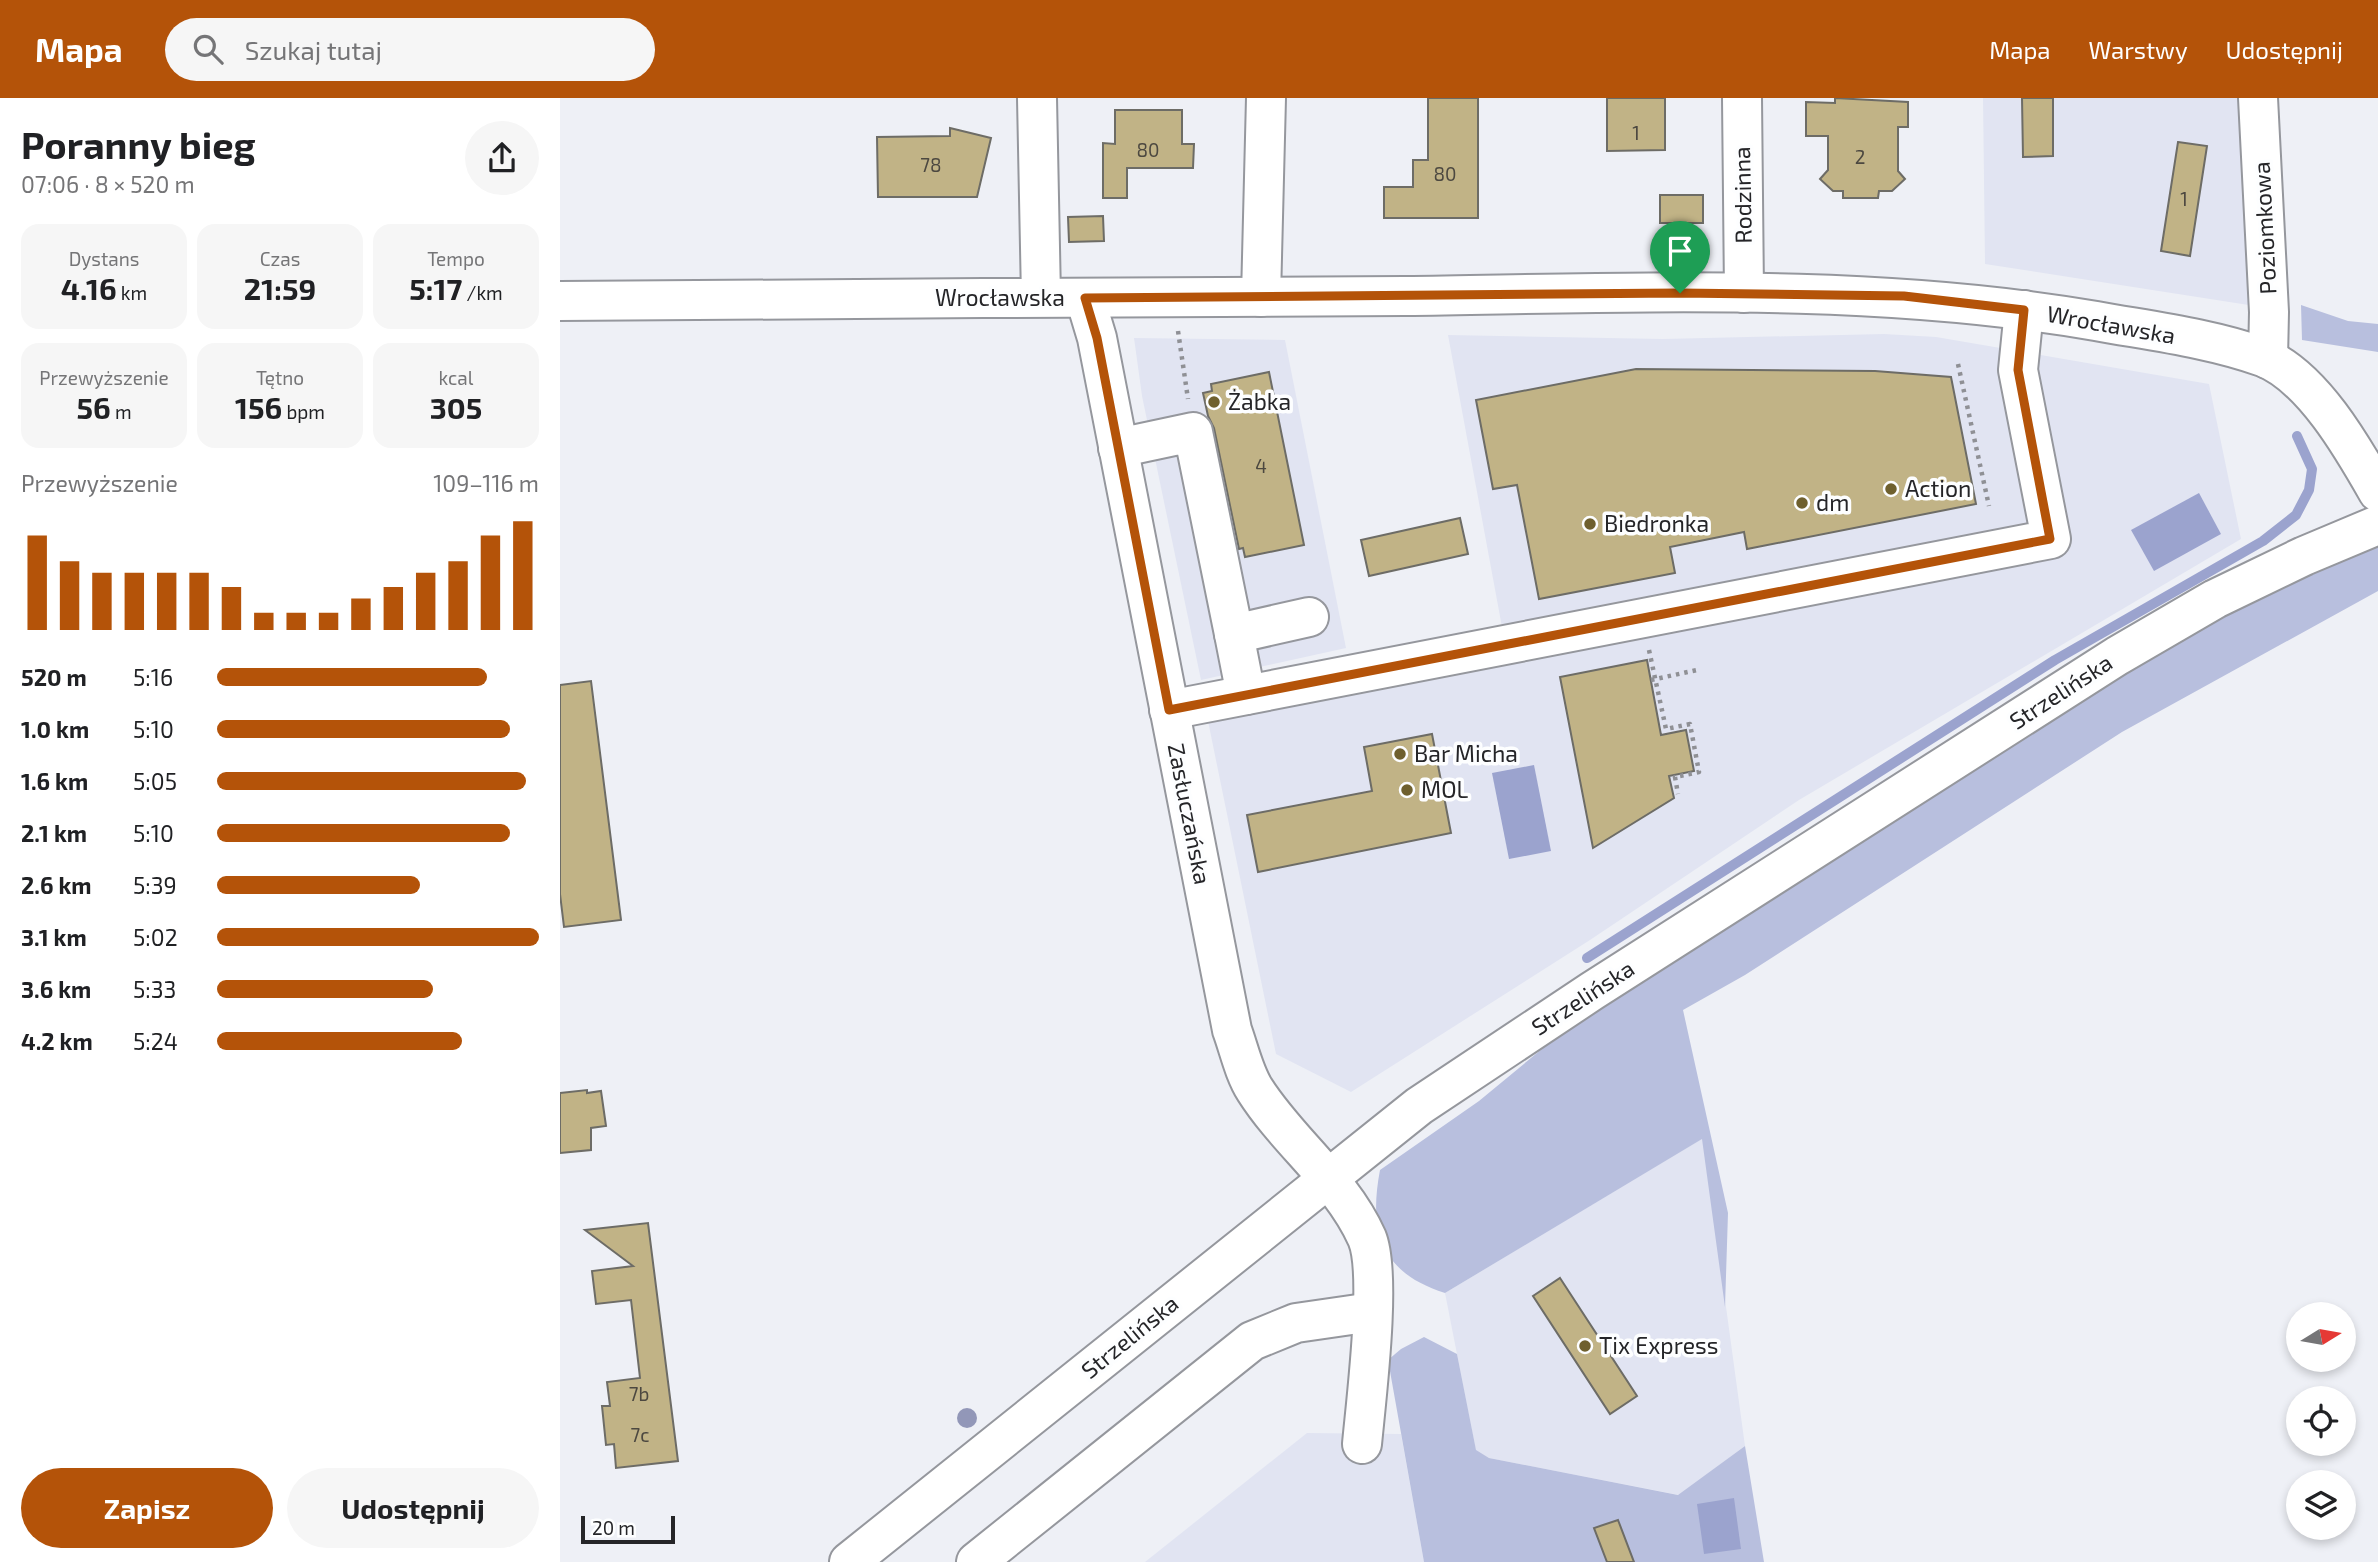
<!DOCTYPE html>
<html lang="pl">
<meta charset="utf-8">
<style>
body{margin:0;font-family:"Exo 2",sans-serif;background:#f6f6f6;color:#202124;height:100vh;display:flex;flex-direction:column;font-size:26px;white-space:nowrap}
*{box-sizing:border-box;margin:0}
p{font-size:23px;color:#757577}
.icon{flex:none;width:38px;height:38px;fill:none;stroke:currentColor;stroke-width:2;stroke-linecap:round;stroke-linejoin:round}
.map{position:relative;flex:1;overflow:hidden}
.details{display:flex;flex-direction:column;background:#fff;width:560px}
.details>*{flex:none}
.needle{width:46px;rotate:79deg}
.buttons{position:absolute;left:1726px;top:1204px;display:grid;gap:14px}
.buttons a{display:grid;place-items:center;width:70px;height:70px;border-radius:50%;background:#fff;box-shadow:0 4px 10px #0003;font-size:35px}
.scale{position:absolute;left:21px;bottom:18px;width:94px;box-sizing:border-box;padding-left:7px;border:4px solid #252528;border-top:0;font-size:19px;line-height:24px;white-space:nowrap;color:#252528;-webkit-text-stroke:5px #fdfeff;paint-order:stroke}
.pin{position:absolute;display:grid;place-items:center;width:60px;height:60px;color:#fff;margin:-72px -30px;border-radius:50% 50% 50% 0;rotate:-45deg;box-shadow:0 0 7px #0007}
.pin .icon{rotate:45deg}
.round{display:grid;place-items:center;flex:none;width:74px;height:74px;border-radius:37px;background:#f6f6f6}
.headline{display:flex;align-items:center;justify-content:space-between;height:119px;padding:0 21px}
h1{font-size:38px;font-weight:700;line-height:52px}
.stats{display:grid;grid-template-columns:repeat(3,1fr);gap:10px;height:119px;padding:7px 21px}
.stats div{display:grid;align-content:center;border-radius:18px;background:#f6f6f6;text-align:center}
.stats b{font-size:30px;font-weight:700}
.stats small{font-size:19px;font-weight:400}
.stats p{font-size:19px}
.chart{height:196px;padding:14px 21px}
.chart p{display:flex;justify-content:space-between}
.chart svg{width:100%;height:126px;margin-top:7px;stroke:#b45309;stroke-width:6}
.button{display:flex;gap:14px;margin-top:auto;padding:14px 21px}
.button a{flex:1;height:80px;border-radius:42px;background:#b45309;color:#fff;font-size:28px;font-weight:700;line-height:80px;text-align:center}
.button a+a{background:#f6f6f6;color:#202124}
ul{padding:0 21px;list-style:none;font-size:23px}
li{display:grid;grid-template-columns:112px 84px 1fr;align-items:center;height:52px}
li i{height:18px;border-radius:9px;background:#b45309}
header{display:flex;align-items:center;gap:42px;box-sizing:border-box;height:98px;padding:0 35px;background:#b45309;color:#fff}
header strong{font-size:33px}
nav{display:flex;gap:38px;margin-inline-start:auto;font-size:24px}
.search{width:490px;height:63px;background:#f6f6f6;display:flex;align-items:center;gap:18px;box-sizing:border-box;padding:0 24px;border-radius:38px;color:#757577;font-size:26px}
main{display:flex;flex:1;min-height:0}
.map>svg:first-child{display:block}
.built{fill:#e1e4f2}
.green{fill:#b8bfde}
.water{fill:#9ba3ce}
.lines{fill:none;stroke-linecap:round;stroke-linejoin:round}
.stream{stroke:#9ba3ce;stroke-width:10}
.building{fill:#c1b386;stroke:#6d6c66;stroke-width:2}
.minor-casing{stroke:#95979d;stroke-width:42}
.major-casing{stroke:#95979d;stroke-width:42}
.path{stroke:#8f9095;stroke-width:4.5;stroke-dasharray:3.5 5;stroke-linecap:butt}
.minor{stroke:#fff;stroke-width:38}
.major{stroke:#fff;stroke-width:38}
.tree{fill:#9297b8}
.route-casing{stroke:#fff;stroke-width:14}
.route{stroke:#b45309;stroke-width:9}
.poi-dot{fill:#6f602e;stroke:#fdfeff;stroke-width:2.5}
.labels{text-anchor:middle;stroke-width:7;stroke-linejoin:round;paint-order:stroke}
.number-label{font-size:19px;fill:#4c4840}
.street-label{font-size:23px;fill:#252528;stroke:#fdfeff}
.poi-label{font-size:23px;fill:#252528;stroke:#fdfeff;text-anchor:start}
</style>
<header>
<strong>Mapa</strong>
<div class="search"><svg class="icon" aria-label="search" viewBox="0 0 24 24"><circle cx="10" cy="10" r="6"/><path d="M15 15l6 6"/></svg>Szukaj tutaj</div>
<nav><a>Mapa</a><a>Warstwy</a><a>Udostępnij</a></nav>
</header>
<main>
<section class="details">
<div class="headline"><div><h1>Poranny bieg</h1><p>07:06 · 8 × 520 m</p></div><a class="round"><svg class="icon" aria-label="share" viewBox="0 0 24 24"><path d="M12 15V3M7 8l5-5 5 5M5 13v7h14v-7"/></svg></a></div>
<div class="stats">
<div><p>Dystans</p><b>4.16<small> km</small></b></div>
<div><p>Czas</p><b>21:59</b></div>
<div><p>Tempo</p><b>5:17<small> /km</small></b></div>
</div>
<div class="stats">
<div><p>Przewyższenie</p><b>56<small> m</small></b></div>
<div><p>Tętno</p><b>156<small> bpm</small></b></div>
<div><p>kcal</p><b>305</b></div>
</div>
<div class="chart"><p><span>Przewyższenie</span>109–116 m</p>
<svg viewBox="0 0 160 44" preserveAspectRatio="none"><path d="M5 44V11M15 44V20M25 44V24M35 44V24M45 44V24M55 44V24M65 44V29M75 44V38M85 44V38M95 44V38M105 44V33M115 44V29M125 44V24M135 44V20M145 44V11M155 44V6"/></svg>
</div>
<ul>
<li><b>520 m</b>5:16<i style="width:84%"></i></li>
<li><b>1.0 km</b>5:10<i style="width:91%"></i></li>
<li><b>1.6 km</b>5:05<i style="width:96%"></i></li>
<li><b>2.1 km</b>5:10<i style="width:91%"></i></li>
<li><b>2.6 km</b>5:39<i style="width:63%"></i></li>
<li><b>3.1 km</b>5:02<i style="width:100%"></i></li>
<li><b>3.6 km</b>5:33<i style="width:67%"></i></li>
<li><b>4.2 km</b>5:24<i style="width:76%"></i></li>
</ul>
<div class="button"><a>Zapisz</a><a>Udostępnij</a></div>
</section>
<div class="map">
<svg width="1818" height="1464" viewBox="0 0 1818 1464">
<rect width="100%" height="100%" fill="#eef0f6"/>
<g class="built">
<polygon points="1423,0 1682,0 1695,208 1425,166"/>
<polygon points="1324,236 1376,239 1649,286 1681,441 1239,702 1030,842 791,994 716,956 648,623 949,567 888,237 1103,241"/>
<polygon points="574,240 725,242 786,550 641,582 582,298"/>
<polygon points="1143,1040 1185,1348 1119,1397 929,1360 916,1353 885,1195"/>
<polygon points="747,1335 841,1336 864,1464 585,1464"/>
</g>
<g class="green">
<polygon points="1741,207 1788,223 1818,226 1818,254 1742,242"/>
<path d="M1818 446V493L1562 634 1185 877 1123 912 1168 1115 1165 1209 1142 1041 885 1195C822 1175 808 1135 820 1072L919 1003 1040 903 1682 502Z"/>
<polygon points="864,1239 897,1256 916,1352 929,1360 1118,1397 1185,1348 1204,1464 864,1464 828,1262 841,1251"/>
</g>
<g class="water">
<polygon points="1639,395 1661,436 1594,473 1571,432"/>
<polygon points="974,667 991,753 949,761 932,675"/>
<polygon points="1174,1400 1181,1451 1144,1456 1137,1406"/>
</g>
<g class="lines">
<polyline class="stream" points="1027,860 1495,562 1703,443 1736,417 1749,392 1752,371 1737,338"/>
</g>
<g class="building">
<polygon points="868,0 918,0 918,120 824,120 824,89 853,89 853,62 868,62"/>
<polygon points="1047,0 1105,0 1105,52 1047,53"/>
<polygon points="1275,0 1348,4 1348,29 1338,29 1338,73 1345,81 1332,93 1319,93 1318,100 1283,100 1283,93 1273,93 1260,81 1268,72 1268,38 1246,38 1246,4 1275,5"/>
<polygon points="1462,0 1493,0 1493,58 1463,59"/>
<polygon points="555,12 622,12 622,46 634,46 633,70 567,70 567,100 543,100 543,45 555,46"/>
<polygon points="390,30 431,40 417,99 318,99 317,39 390,38"/>
<polygon points="1618,44 1647,48 1630,158 1601,153"/>
<rect x="1100" y="97" width="43" height="28"/>
<polygon points="543,118 544,143 509,144 508,119"/>
<polygon points="1076,271 1315,273 1391,279 1416,406 1187,451 1184,434 1110,449 1115,475 979,501 957,387 933,391 916,302"/>
<polygon points="709,274 744,447 685,459 683,450 679,451 654,330 648,318 643,295 652,293 651,286"/>
<polygon points="900,420 908,456 809,478 801,442"/>
<polygon points="1087,562 1101,637 1126,632 1134,673 1109,678 1114,700 1033,750 1000,579"/>
<polygon points="31,583 61,822 4,829 0,796 0,587"/>
<polygon points="872,636 891,735 698,774 687,717 812,693 804,649"/>
<polygon points="27,992 27,995 41,993 46,1028 31,1030 31,1052 0,1055 0,995"/>
<polygon points="88,1125 118,1363 56,1370 54,1346 46,1347 42,1308 50,1308 47,1284 80,1280 71,1202 36,1206 32,1173 73,1168 25,1132"/>
<polygon points="1000,1180 1077,1298 1050,1316 973,1198"/>
<polygon points="1058,1422 1074,1464 1047,1464 1034,1430"/>
</g>
<g class="lines">
<g class="minor-casing">
<g id="minor">
<polyline points="477,0 481,199"/>
<polyline points="1182,0 1184,195"/>
<polyline points="1698,0 1709,214 1708,261"/>
<polyline points="701,199 706,0"/>
<path d="M525 200 537 240 672 932C679 951 684 975 695 992 728 1044 781 1082 807 1140 822 1176 806 1303 802 1346"/>
<path d="M0 203C282 199 563 201 845 198 1075 195 1308 184 1536 223 1591 233 1650 240 1703 259 1752 278 1793 350 1818 394"/>
<polyline points="558,350 633,334 674,536 749,519"/>
<polyline points="674,536 686,597"/>
<polyline points="609,612 1491,441 1458,272 1464,212"/>
<polyline points="416,1464 692,1243 736,1225 812,1214"/>
</g>
</g>
<g class="major-casing">
<polyline id="major" points="289,1464 859,1008 1032,893 1557,558 1655,501 1744,458 1818,427"/>
</g>
<g class="path">
<polyline points="618,233 628,301"/>
<polyline points="1398,266 1429,408"/>
<polyline points="1089,552 1106,631 1130,626 1139,674 1115,679 1118,696"/>
<polyline points="1091,582 1137,572"/>
</g>
<use href="#minor" class="minor"/>
<use href="#major" class="major"/>
</g>
<circle class="tree" cx="407" cy="1320" r="10"/>
<g class="lines">
<g class="route-casing">
<polygon id="route" points="1120,195 1344,198 1464,212 1458,272 1490,441 609,612 537,240 525,200"/>
</g>
<use href="#route" class="route"/>
</g>
<g class="poi-dot">
<circle cx="654" cy="304" r="7"/>
<circle cx="1331" cy="391" r="7"/>
<circle cx="1242" cy="405" r="7"/>
<circle cx="1030" cy="426" r="7"/>
<circle cx="840" cy="656" r="7"/>
<circle cx="847" cy="692" r="7"/>
<circle cx="1025" cy="1248" r="7"/>
</g>
<g class="labels">
<g class="number-label">
<text x="1076" y="42">1</text>
<text x="588" y="59">80</text>
<text x="1300" y="66">2</text>
<text x="371" y="74">78</text>
<text x="885" y="83">80</text>
<text x="1624" y="108">1</text>
<text x="701" y="375">4</text>
<text x="79" y="1303">7b</text>
<text x="80" y="1344">7c</text>
</g>
<g class="street-label">
<text transform="translate(1183 97) rotate(-91)" y="8">Rodzinna</text>
<text transform="translate(1705 130) rotate(-93)" y="8">Poziomkowa</text>
<text x="440" y="208">Wrocławska</text>
<text transform="translate(1551 227) rotate(10)" y="8">Wrocławska</text>
<text transform="translate(1501 594) rotate(-33)" y="8">Strzelińska</text>
<text transform="translate(629 716) rotate(79)" y="8">Zasłuczańska</text>
<text transform="translate(1023 900) rotate(-33)" y="8">Strzelińska</text>
<text transform="translate(570 1239) rotate(-39)" y="8">Strzelińska</text>
</g>
<g class="poi-label">
<text x="668" y="312">Żabka</text>
<text x="1345" y="399">Action</text>
<text x="1256" y="413">dm</text>
<text x="1044" y="434">Biedronka</text>
<text x="854" y="664">Bar Micha</text>
<text x="861" y="700">MOL</text>
<text x="1039" y="1256">Tix Express</text>
</g>
</g>
</svg>
<div class="buttons">
<a><svg class="needle" viewBox="-14 -14 28 28"><path d="M0-13l5 13h-10z" fill="#e53935"/><path d="M0 13l5-13h-10z" fill="#757577"/></svg></a>
<a><svg class="icon" aria-label="locate" viewBox="0 0 24 24"><circle cx="12" cy="12" r="6"/><path d="M12 2v4M12 18v4M2 12h4M18 12h4"/></svg></a>
<a><svg class="icon" aria-label="layers" viewBox="0 0 24 24"><path d="M12 4l9 5-9 5-9-5zM3 14l9 5 9-5"/></svg></a>
</div>
<div class="scale">20 m</div>
<div class="pin" style="left:1120px;top:195px;background:#1e9e55"><svg class="icon" aria-label="arrive" viewBox="0 0 24 24"><path d="M6 21V4h12l-3 4 3 4H6"/></svg></div>
</div>
</main>
